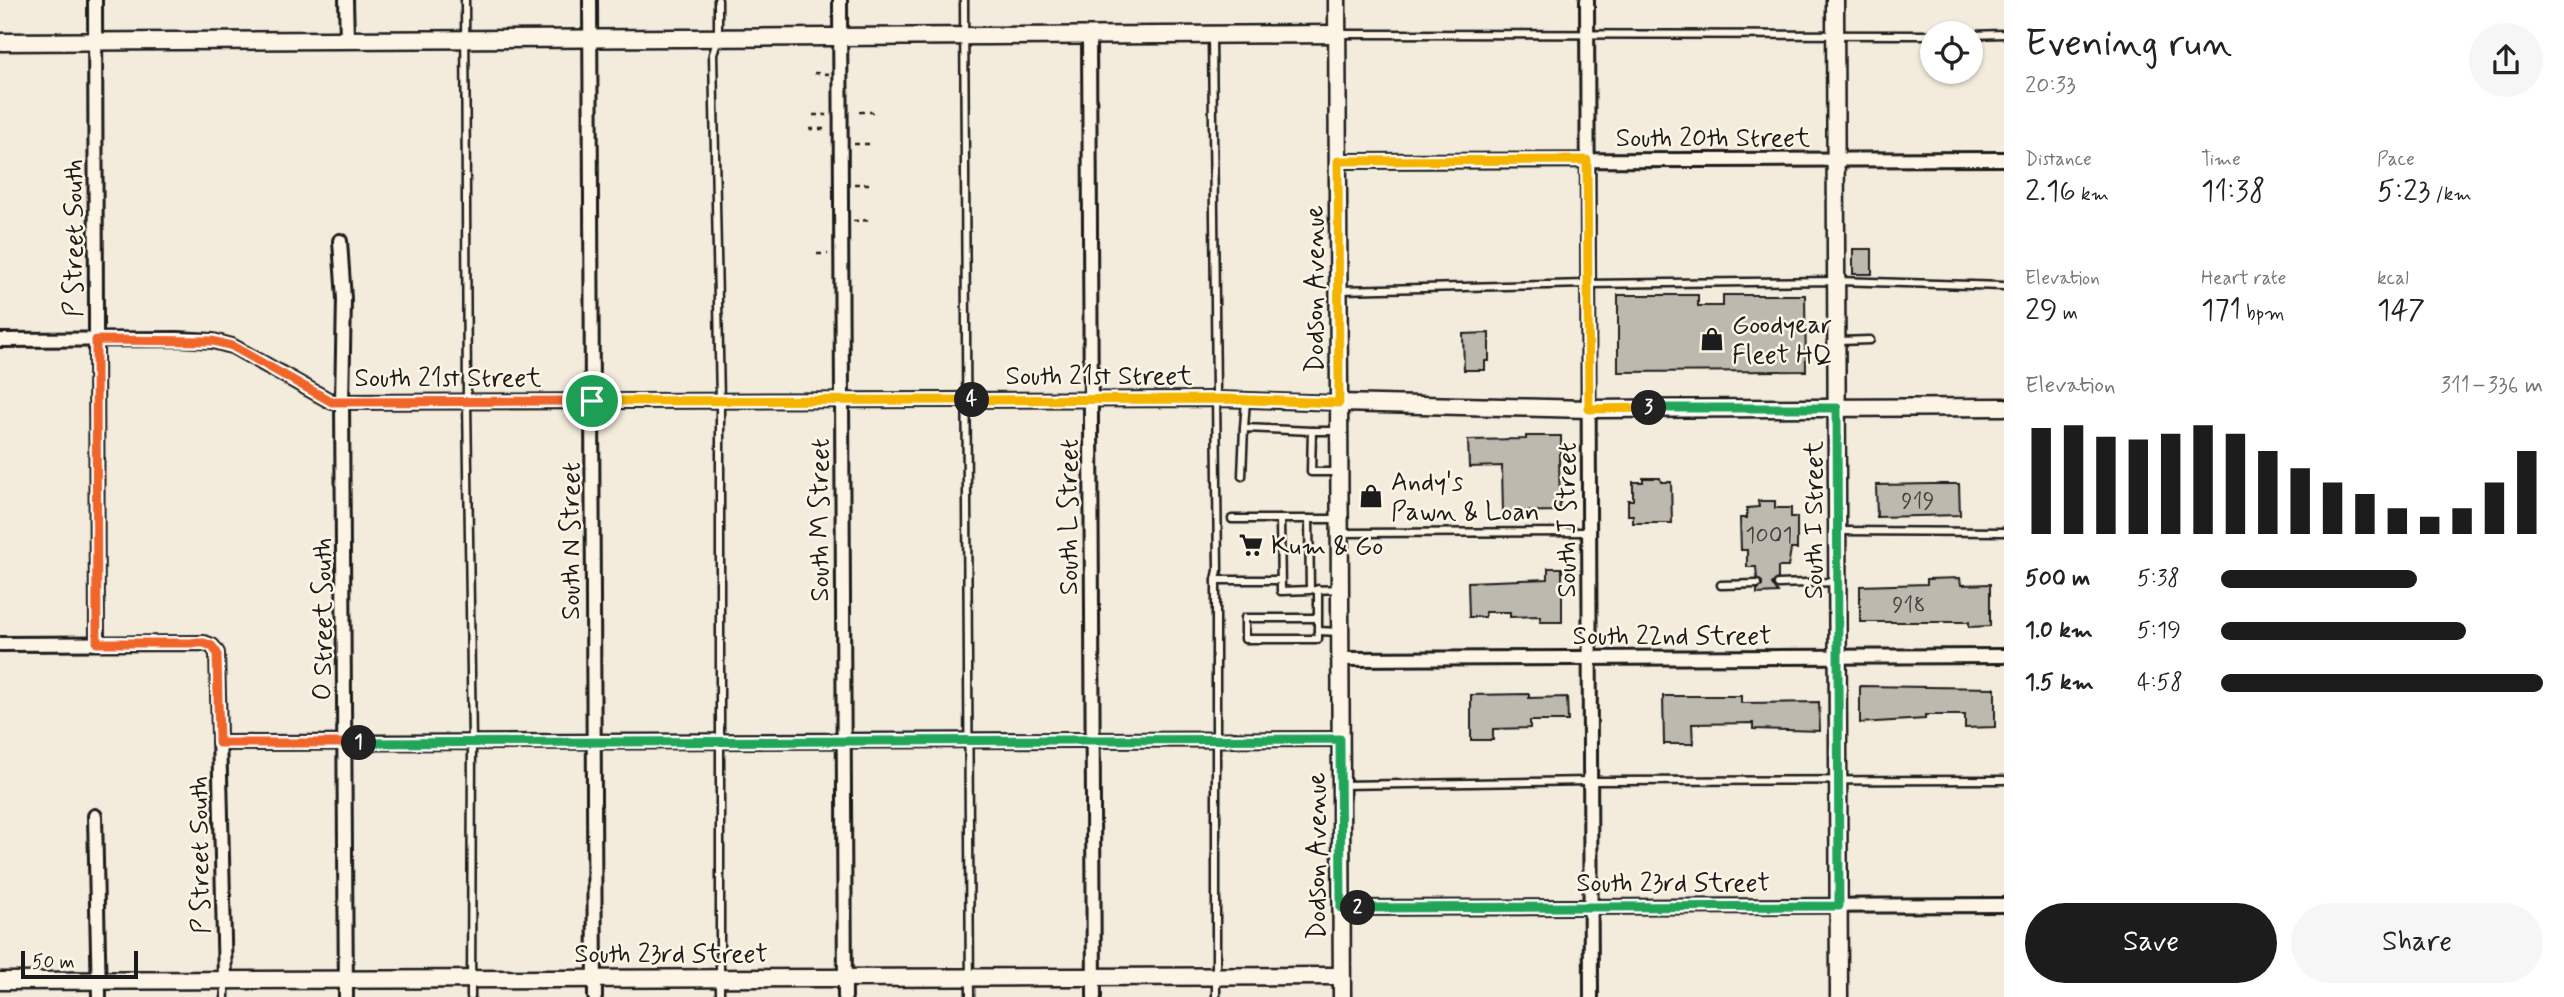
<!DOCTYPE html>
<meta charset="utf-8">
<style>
body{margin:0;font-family:Mynerve,sans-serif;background:#f6f6f6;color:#222;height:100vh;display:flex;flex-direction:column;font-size:26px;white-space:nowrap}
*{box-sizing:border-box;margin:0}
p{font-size:23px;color:#767676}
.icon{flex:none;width:38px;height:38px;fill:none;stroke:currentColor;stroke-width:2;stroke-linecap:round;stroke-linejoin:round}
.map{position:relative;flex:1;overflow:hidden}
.panel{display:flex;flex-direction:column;background:#fff;width:560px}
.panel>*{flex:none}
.fabs{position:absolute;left:1920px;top:21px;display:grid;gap:14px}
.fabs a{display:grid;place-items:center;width:63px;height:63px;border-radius:50%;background:#fff;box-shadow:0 2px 5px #0004;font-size:35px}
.scale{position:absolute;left:21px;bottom:18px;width:117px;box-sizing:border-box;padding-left:7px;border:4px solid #1c1c1c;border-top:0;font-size:19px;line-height:24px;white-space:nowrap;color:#1c1c1c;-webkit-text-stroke:5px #fcf5e5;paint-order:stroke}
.pin{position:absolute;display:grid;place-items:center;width:60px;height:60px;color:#fff;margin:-30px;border:4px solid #fff;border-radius:50%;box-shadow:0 2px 7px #0007}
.km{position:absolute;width:35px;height:35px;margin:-18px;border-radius:50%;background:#222;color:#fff;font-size:19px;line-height:35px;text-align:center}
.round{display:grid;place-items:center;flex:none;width:74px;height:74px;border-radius:37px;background:#f6f6f6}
.head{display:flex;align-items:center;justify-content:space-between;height:119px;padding:0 21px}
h1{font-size:38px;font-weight:600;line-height:52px}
.figures{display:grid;grid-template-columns:repeat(3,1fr);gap:10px;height:119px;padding:7px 21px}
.figures div{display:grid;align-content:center}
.figures b{font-size:30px;font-weight:600}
.figures small{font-size:19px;font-weight:400}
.figures p{font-size:19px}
.chart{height:196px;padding:14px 21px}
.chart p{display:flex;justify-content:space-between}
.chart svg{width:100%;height:126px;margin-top:7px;stroke:#1c1c1c;stroke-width:6}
.action{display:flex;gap:14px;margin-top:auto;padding:14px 21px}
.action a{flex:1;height:80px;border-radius:42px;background:#1c1c1c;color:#fff;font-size:28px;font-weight:600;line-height:80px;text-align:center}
.action a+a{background:#f6f6f6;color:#222}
ul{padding:0 21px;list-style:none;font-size:23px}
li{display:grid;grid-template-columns:112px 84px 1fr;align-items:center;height:52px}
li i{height:18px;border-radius:9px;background:#1c1c1c}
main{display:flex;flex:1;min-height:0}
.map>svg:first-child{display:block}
.building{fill:#beb9ae;stroke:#1c1c1c;stroke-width:2}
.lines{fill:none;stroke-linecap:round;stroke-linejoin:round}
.service-casing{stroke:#1c1c1c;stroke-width:11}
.minor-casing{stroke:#1c1c1c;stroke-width:18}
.tertiary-casing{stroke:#1c1c1c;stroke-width:21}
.path{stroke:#1c1c1c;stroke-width:2.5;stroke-dasharray:5 5;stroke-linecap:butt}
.service{stroke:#fcf5e5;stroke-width:6}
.minor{stroke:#fcf5e5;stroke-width:12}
.tertiary{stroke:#fcf5e5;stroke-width:16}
.split-1-casing{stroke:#fff;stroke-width:14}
.split-2-casing{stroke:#fff;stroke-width:14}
.split-3-casing{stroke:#fff;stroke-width:14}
.split-4-casing{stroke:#fff;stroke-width:14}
.split-5-casing{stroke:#fff;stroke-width:14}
.split-1{stroke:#f0652b;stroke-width:9}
.split-2{stroke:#22a559;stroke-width:9}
.split-3{stroke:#22a559;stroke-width:9}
.split-4{stroke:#f5b400;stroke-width:9}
.split-5{stroke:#f5b400;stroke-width:9}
.labels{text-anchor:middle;stroke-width:5;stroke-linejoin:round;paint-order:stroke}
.number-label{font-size:23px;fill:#444340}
.street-label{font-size:26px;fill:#1c1c1c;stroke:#fcf5e5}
.poi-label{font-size:26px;fill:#1c1c1c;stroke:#fcf5e5;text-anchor:start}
</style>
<main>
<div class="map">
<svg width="2004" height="997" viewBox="0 0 2004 997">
<rect width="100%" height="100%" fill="#f3ecdd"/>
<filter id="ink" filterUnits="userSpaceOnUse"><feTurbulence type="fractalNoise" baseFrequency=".0143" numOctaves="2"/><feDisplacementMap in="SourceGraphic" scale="14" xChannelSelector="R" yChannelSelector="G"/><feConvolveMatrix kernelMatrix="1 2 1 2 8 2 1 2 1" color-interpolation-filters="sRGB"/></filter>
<g filter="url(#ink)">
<g class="building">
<rect x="1853" y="249" width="19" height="25"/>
<polygon points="1618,295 1698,295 1698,306 1723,306 1723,295 1805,295 1806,371 1618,372"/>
<polygon points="1489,333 1489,361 1485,361 1485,370 1464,370 1463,334"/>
<polygon points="1526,436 1561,436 1561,454 1559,454 1560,511 1503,512 1502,466 1469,467 1468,440 1526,439"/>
<polygon points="1643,478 1660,478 1661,482 1671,482 1672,523 1633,523 1633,515 1628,515 1628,500 1633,500 1633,482 1643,482"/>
<polygon points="1932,484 1959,484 1960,515 1877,517 1876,485"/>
<polygon points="1758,501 1775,501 1775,508 1791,508 1791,517 1797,517 1797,549 1791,549 1788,567 1778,567 1778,578 1772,584 1778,593 1757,594 1757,590 1762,586 1762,582 1757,578 1756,567 1747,567 1747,550 1741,550 1740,518 1747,518 1747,508 1759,507"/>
<polygon points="1548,568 1562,568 1562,622 1540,622 1540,616 1510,617 1510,612 1485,612 1485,617 1469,617 1468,582 1548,579"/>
<polygon points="1960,578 1961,585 1990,584 1990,626 1969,627 1969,622 1860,622 1860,586 1927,584 1927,579"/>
<polygon points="1860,686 1995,688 1995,727 1965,728 1965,715 1925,715 1925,719 1860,723"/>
<polygon points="1529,694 1529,698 1567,697 1568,721 1530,721 1530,728 1493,729 1493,740 1471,740 1471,695"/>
<polygon points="1663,696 1741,696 1741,703 1819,702 1820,731 1753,729 1753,723 1692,724 1693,744 1664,744"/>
</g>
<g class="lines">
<g class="service-casing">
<g id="service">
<polyline points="465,0 467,402 472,742 471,997"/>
<polyline points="718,0 718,38 713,54 720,401 720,997"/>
<polyline points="964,0 970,997"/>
<polyline points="1340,34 1932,35"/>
<polyline points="1970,35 2004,34"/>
<polyline points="1212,37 1218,570 1216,580 1216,997"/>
<polyline points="1341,290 1587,284 1837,281 2004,286"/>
<polyline points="1839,341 1870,340"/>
<polyline points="1244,428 1246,400"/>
<polyline points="1312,431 1337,431"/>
<polyline points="1242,476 1244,428 1312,431 1311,472 1337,472"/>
<polyline points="1232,519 1338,519"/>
<polyline points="1280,519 1281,591 1310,590 1309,519"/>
<polyline points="1838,531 2004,532"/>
<polyline points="1341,533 1588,532"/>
<polyline points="1216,580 1280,580"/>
<polyline points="1778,584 1835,582"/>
<polyline points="1721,585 1757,584"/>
<polyline points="1318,589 1318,618 1245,618 1245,639 1318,639 1318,618"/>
<polyline points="1315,590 1339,589"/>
<polyline points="1318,631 1340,632"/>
<polyline points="1341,785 1589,781 2004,780"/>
<polyline points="225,997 225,981"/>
</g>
</g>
<g class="minor-casing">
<g id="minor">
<polyline points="95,0 97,643"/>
<polyline points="346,0 347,39"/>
<polyline points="590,0 595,997"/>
<polyline points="840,0 845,997"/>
<polyline points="1587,0 1591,997"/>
<polyline points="1089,36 1094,997"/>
<polyline points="1338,161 2004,159"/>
<polyline points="340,241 344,299 342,402 346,997"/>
<polyline points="0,340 177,339 213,341 232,346 332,402 1217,399 1339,403"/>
<polyline points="0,644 204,643 212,646 217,653 225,980"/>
<polyline points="1340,659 2004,656"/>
<polyline points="219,743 1340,739"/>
<polyline points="95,816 99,997"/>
<polyline points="1341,908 2004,905"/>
</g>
</g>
<g class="tertiary-casing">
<g id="tertiary">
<polyline points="1337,0 1342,997"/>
<polyline points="1835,0 1839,997"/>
<polyline points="0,42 1338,34"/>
<polyline points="1339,403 1589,409 2004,407"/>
<polyline points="0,981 1341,976"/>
</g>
</g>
<g class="path">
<polyline points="814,73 829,74"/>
<polyline points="859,112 873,112"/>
<polyline points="813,115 827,115"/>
<polyline points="809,129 827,129"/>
<polyline points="854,144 871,144"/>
<polyline points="854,184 871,184"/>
<polyline points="853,221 871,220"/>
<polyline points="817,254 828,254"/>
</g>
<use href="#service" class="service"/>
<use href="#minor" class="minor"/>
<use href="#tertiary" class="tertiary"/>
</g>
</g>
<g class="lines" filter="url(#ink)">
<g class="split-1-casing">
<polyline id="split-1" points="359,743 219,743 217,653 212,646 204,643 97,643 96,340 213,341 232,346 332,402 592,401"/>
</g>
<g class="split-2-casing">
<polyline id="split-2" points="359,743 1340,739 1341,908 1358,908"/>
</g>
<g class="split-3-casing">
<polyline id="split-3" points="1358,908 1839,906 1837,408 1649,408"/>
</g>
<g class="split-4-casing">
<polyline id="split-4" points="972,400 1223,399 1339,403 1338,161 1587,160 1589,409 1649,408"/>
</g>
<g class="split-5-casing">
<polyline id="split-5" points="592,401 972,400"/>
</g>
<use href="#split-1" class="split-1"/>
<use href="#split-2" class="split-2"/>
<use href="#split-3" class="split-3"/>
<use href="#split-4" class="split-4"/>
<use href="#split-5" class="split-5"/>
</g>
<defs>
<g id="shop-bare" transform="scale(1.89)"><path d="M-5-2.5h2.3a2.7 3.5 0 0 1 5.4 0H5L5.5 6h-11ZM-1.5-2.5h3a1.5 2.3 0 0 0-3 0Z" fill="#1c1c1c" stroke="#fcf5e5" stroke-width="2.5" paint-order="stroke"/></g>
<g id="supermarket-bare" transform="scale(1.89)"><path d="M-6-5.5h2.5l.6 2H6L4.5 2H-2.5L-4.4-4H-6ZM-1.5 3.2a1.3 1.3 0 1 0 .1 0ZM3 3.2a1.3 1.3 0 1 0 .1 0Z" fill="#1c1c1c" stroke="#fcf5e5" stroke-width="2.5" paint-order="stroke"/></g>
</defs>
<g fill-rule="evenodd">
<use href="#shop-bare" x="1712" y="339"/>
<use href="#shop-bare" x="1371" y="496"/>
<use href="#supermarket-bare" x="1251" y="545"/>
</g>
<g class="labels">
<g class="number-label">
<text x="1918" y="508">919</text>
<text x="1769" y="542">1001</text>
<text x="1909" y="612">918</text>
</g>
<g class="street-label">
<text x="1713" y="146">South 20th Street</text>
<text transform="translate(73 238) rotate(-90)" y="9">P Street South</text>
<text transform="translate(1314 289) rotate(-90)" y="9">Dodson Avenue</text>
<text x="1099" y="384">South 21st Street</text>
<text x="448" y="386">South 21st Street</text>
<text transform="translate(1068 517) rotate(-90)" y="9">South L Street</text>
<text transform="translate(819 520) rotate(-90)" y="9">South M Street</text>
<text transform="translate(1566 520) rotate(-90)" y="9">South J Street</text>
<text transform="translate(1813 520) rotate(-90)" y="9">South I Street</text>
<text transform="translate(570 541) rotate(-90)" y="9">South N Street</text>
<text transform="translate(322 619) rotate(-90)" y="9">O Street South</text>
<text x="1672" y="644">South 22nd Street</text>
<text transform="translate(199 855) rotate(-91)" y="9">P Street South</text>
<text transform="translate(1316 856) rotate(-90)" y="9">Dodson Avenue</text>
<text x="1673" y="891">South 23rd Street</text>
<text x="671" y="962">South 23rd Street</text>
</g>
<g class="poi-label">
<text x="1732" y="333">Goodyear<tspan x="1732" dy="30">Fleet HQ</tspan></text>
<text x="1391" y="490">Andy's<tspan x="1391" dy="30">Pawn &amp; Loan</tspan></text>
<text x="1271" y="554">Kum &amp; Go</text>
</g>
</g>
</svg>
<div class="fabs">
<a><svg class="icon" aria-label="locate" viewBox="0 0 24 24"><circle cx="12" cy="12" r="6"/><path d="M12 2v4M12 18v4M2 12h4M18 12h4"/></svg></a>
</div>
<div class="scale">50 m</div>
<div class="pin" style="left:592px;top:401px;background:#1e9e55"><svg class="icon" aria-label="arrive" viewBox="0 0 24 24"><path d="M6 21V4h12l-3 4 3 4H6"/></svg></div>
<b class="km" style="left:359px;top:743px">1</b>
<b class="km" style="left:1358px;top:908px">2</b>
<b class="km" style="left:1649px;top:408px">3</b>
<b class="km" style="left:972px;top:400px">4</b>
</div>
<section class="panel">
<div class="head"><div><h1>Evening run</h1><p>20:33</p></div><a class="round"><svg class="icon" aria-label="share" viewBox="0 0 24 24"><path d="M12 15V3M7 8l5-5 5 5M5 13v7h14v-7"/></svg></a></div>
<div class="figures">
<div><p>Distance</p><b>2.16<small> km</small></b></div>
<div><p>Time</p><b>11:38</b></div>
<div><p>Pace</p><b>5:23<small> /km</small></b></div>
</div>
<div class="figures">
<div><p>Elevation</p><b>29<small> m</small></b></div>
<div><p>Heart rate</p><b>171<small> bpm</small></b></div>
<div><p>kcal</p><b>147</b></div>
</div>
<div class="chart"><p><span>Elevation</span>311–336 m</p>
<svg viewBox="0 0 160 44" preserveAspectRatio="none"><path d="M5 44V7M15 44V6M25 44V10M35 44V11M45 44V9M55 44V6M65 44V9M75 44V15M85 44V21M95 44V26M105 44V30M115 44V35M125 44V38M135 44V35M145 44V26M155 44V15"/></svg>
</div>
<ul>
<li><b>500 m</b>5:38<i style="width:61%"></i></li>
<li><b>1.0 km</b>5:19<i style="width:76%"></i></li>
<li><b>1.5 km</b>4:58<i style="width:100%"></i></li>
</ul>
<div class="action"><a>Save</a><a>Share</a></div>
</section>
</main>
